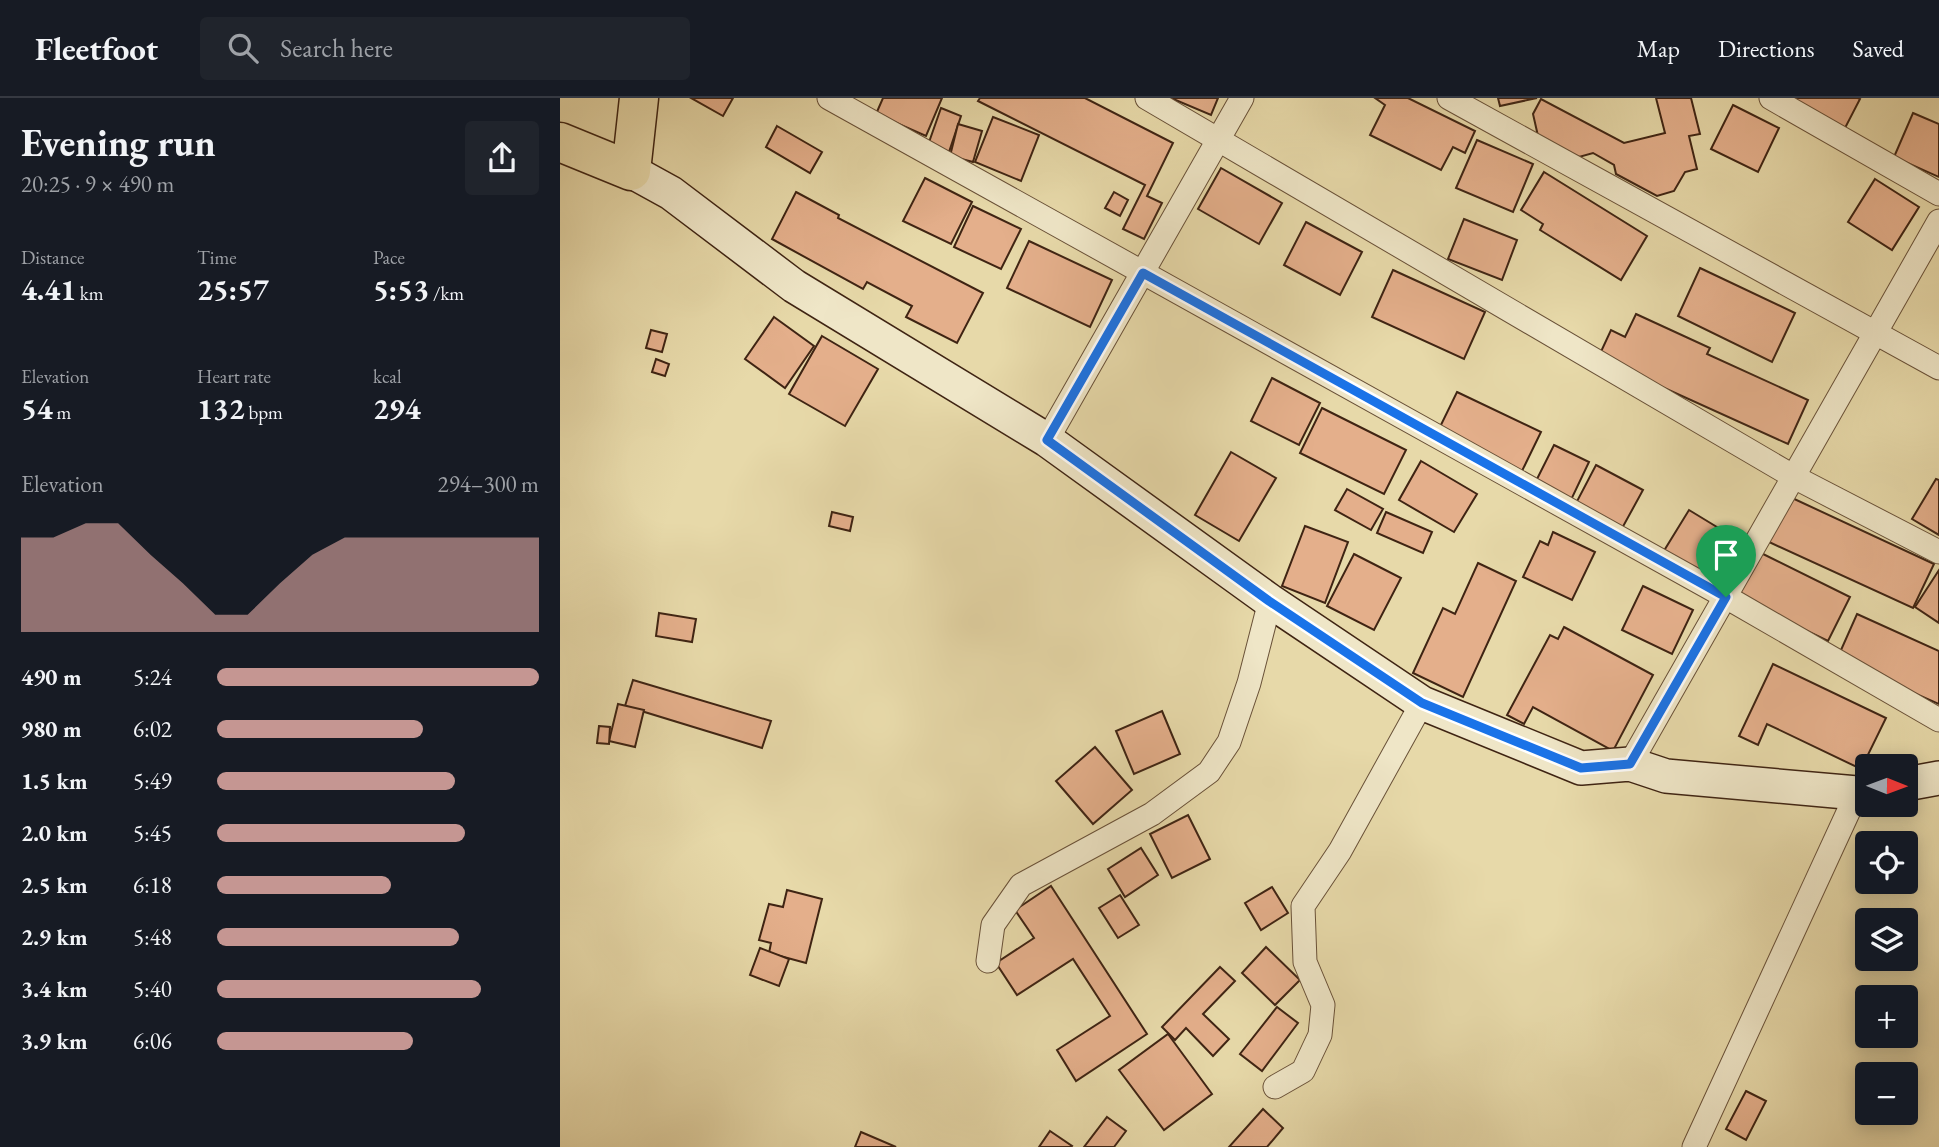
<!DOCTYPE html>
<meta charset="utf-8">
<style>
body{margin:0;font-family:"EB Garamond",serif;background:#20242c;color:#f1f3f6;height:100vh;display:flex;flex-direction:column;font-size:26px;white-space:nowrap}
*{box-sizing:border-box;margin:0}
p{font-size:23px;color:#9ea1a6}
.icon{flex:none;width:38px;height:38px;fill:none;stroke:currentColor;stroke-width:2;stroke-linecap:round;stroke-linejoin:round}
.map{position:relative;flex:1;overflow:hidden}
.sheet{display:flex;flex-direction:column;background:#171b24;width:560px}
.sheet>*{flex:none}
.needle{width:46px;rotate:91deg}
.buttons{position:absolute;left:1295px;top:656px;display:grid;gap:14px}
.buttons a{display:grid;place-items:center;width:63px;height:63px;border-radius:7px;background:#171b24;box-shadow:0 4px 18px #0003;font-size:35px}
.pin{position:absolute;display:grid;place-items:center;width:60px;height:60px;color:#fff;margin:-72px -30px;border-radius:50% 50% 50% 0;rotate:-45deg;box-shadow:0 0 7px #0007}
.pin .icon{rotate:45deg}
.round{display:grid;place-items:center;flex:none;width:74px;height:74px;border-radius:7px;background:#20242c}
.head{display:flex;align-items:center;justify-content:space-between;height:119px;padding:0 21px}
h1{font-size:38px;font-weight:700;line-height:52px}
.figures{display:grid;grid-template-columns:repeat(3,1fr);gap:10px;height:119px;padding:7px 21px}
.figures div{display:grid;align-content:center}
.figures b{font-size:30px;font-weight:700}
.figures small{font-size:19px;font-weight:400}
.figures p{font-size:19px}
.chart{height:196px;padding:14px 21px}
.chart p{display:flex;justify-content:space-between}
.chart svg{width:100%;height:126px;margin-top:7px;fill:#c59692;opacity:.7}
ul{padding:0 21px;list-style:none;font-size:23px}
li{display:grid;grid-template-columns:112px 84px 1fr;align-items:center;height:52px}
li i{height:18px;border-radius:9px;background:#c59692}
header{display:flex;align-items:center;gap:42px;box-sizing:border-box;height:98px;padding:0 35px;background:#171b24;border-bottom:2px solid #363941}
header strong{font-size:33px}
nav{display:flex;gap:38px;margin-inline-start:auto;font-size:24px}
.search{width:490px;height:63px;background:#20242c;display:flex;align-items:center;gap:18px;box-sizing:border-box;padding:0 24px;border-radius:7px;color:#9ea1a6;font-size:26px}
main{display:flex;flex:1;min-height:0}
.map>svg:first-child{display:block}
.building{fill:#e4af8b;stroke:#3f2413;stroke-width:2}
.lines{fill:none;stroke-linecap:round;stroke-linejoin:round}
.street-casing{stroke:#695138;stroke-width:25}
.secondary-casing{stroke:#3f2413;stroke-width:36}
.highway-casing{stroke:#3f2413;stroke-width:41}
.street{stroke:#efe6c7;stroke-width:23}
.secondary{stroke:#efe6c7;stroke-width:33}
.highway{stroke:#e7d9a9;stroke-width:38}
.route-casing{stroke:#fff;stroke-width:14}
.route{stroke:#1a73e8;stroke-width:9}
</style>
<header>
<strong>Fleetfoot</strong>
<div class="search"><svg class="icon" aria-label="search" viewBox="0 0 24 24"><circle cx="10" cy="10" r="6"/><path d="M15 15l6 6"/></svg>Search here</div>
<nav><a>Map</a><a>Directions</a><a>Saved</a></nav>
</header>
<main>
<section class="sheet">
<div class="head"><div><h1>Evening run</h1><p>20:25 · 9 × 490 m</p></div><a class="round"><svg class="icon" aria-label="share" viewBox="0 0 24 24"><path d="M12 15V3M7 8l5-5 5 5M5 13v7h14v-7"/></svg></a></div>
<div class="figures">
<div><p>Distance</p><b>4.41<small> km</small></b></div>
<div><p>Time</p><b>25:57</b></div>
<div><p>Pace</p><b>5:53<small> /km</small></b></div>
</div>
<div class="figures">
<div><p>Elevation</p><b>54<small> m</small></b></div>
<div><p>Heart rate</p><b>132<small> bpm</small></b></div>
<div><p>kcal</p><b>294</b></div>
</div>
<div class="chart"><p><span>Elevation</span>294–300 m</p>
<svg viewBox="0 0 160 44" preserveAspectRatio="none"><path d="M0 44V11L10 11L20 6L30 6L40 17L50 27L60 38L70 38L80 27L90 17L100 11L110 11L120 11L130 11L140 11L150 11L160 11V44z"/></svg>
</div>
<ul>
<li><b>490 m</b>5:24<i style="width:100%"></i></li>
<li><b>980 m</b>6:02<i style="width:64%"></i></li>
<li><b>1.5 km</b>5:49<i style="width:74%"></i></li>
<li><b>2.0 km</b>5:45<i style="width:77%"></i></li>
<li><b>2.5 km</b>6:18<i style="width:54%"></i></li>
<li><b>2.9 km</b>5:48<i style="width:75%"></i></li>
<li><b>3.4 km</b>5:40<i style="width:82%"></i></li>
<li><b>3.9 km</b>6:06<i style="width:61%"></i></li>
</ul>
</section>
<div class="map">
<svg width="1379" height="1049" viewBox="0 0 1379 1049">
<rect width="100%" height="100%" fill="#e7d9a9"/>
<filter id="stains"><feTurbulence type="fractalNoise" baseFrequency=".00286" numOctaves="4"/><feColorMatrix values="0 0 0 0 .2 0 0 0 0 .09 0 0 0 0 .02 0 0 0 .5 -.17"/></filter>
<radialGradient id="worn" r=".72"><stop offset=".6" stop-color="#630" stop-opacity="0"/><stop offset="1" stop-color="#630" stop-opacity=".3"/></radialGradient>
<g class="building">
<polygon points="131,0 173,0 163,18"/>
<polygon points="323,0 382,0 366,38 316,16"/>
<polygon points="420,0 525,0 613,45 587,98 602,105 584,141 563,131 585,87 418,3"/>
<polygon points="611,0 658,0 651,17"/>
<polygon points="815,0 848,0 915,33 905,55 893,49 881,72 810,37 825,7"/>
<polygon points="938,0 977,0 940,8"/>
<polygon points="1096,0 1131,0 1140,36 1129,38 1137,71 1125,74 1114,93 1097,98 1056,76 1054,67 1033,55 1019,59 978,38 973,16 981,1 1064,45 1105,35"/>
<polygon points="1226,0 1298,0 1300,1 1284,32"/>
<polygon points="1173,7 1219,30 1198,74 1151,51"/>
<polygon points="381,10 401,18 389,54 368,47"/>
<polygon points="1353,15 1379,26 1379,79 1334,59"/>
<polygon points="433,19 479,37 461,83 415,64"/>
<polygon points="398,26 422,33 413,64 390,58"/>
<polygon points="217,28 262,54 250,75 206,49"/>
<polygon points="917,42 973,66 953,114 896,90"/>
<polygon points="661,70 722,105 699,146 638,111"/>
<polygon points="984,74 1087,138 1061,182 980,132 983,126 961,112"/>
<polygon points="365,80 412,104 391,146 343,123"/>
<polygon points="1315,81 1359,109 1332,152 1288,124"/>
<polygon points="236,94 279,117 278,120 423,195 397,245 346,219 352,208 307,184 303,191 212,141"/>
<polygon points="554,94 568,102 560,118 545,110"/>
<polygon points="413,108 461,131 441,171 394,149"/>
<polygon points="904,121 957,142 942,182 888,161"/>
<polygon points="746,124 802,154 780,197 724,167"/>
<polygon points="469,143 552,182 530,229 447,190"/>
<polygon points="1140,170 1235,215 1212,264 1118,218"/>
<polygon points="833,172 925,214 904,261 812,219"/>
<polygon points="1076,216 1150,250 1147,256 1248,302 1228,346 1038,260 1051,232 1065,239"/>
<polygon points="214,219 254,248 225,290 185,261"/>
<polygon points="91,232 107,236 102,254 86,250"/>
<polygon points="262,238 318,271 285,328 229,296"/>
<polygon points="96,261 109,266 105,278 92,274"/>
<polygon points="712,280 760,305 739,347 691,323"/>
<polygon points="897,294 981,334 961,375 877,335"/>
<polygon points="762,310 846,352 824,396 740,355"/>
<polygon points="994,347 1029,364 1010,404 974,387"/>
<polygon points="671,354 716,380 679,443 635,417"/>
<polygon points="861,363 917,396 894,434 839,402"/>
<polygon points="1036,367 1083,392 1060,434 1014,409"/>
<polygon points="1376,381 1379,382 1379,437 1352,421"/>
<polygon points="787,391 823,411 811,432 775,412"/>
<polygon points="1230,399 1374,466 1353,510 1209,444"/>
<polygon points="1129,412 1175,440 1148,485 1102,456"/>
<polygon points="272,414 293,419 290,433 269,428"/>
<polygon points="826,414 872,434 863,455 817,435"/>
<polygon points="745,428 788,444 765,505 722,488"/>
<polygon points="993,434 1035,454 1012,502 963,479 980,443 988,447"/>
<polygon points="1199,454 1290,499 1268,543 1177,499"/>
<polygon points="794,456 841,480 814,532 767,508"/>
<polygon points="918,465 956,483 903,599 853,575 883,510 895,516"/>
<polygon points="1379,472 1379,525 1355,509"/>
<polygon points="1083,488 1133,512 1112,556 1062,532"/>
<polygon points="99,515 136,521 132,544 96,538"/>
<polygon points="1297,516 1379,553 1379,606 1277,561"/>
<polygon points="1004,529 1093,577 1053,653 973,609 964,626 947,617 990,537 998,541"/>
<polygon points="1213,566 1326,620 1301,671 1207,626 1198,647 1179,638"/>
<polygon points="73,582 211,623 202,650 65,608"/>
<polygon points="58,606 84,612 75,649 49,643"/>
<polygon points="602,613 620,656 574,676 556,633"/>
<polygon points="39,628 50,629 49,646 37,645"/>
<polygon points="535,649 572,692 533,726 496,683"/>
<polygon points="628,717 650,761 612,780 590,736"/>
<polygon points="581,750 598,777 565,799 548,771"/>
<polygon points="491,788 587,936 516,983 497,952 550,918 513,861 457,897 436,865 474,840 455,812"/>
<polygon points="712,789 728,815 701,832 685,805"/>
<polygon points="227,792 262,801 246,865 209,855 211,845 199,842 209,806 223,809"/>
<polygon points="560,797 579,827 558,840 539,810"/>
<polygon points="706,849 740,882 715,907 682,875"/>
<polygon points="200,850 229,861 219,888 190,877"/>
<polygon points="660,869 675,883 643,916 669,941 653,958 626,930 615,942 602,929"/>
<polygon points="717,909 738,925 702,973 680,956"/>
<polygon points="608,936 652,996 604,1032 559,972"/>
<polygon points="1186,993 1206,1003 1186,1042 1166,1031"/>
<polygon points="703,1011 723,1030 707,1049 669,1049"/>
<polygon points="547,1019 566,1033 554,1049 524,1049"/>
<polygon points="490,1033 512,1048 511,1049 479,1049"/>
<polygon points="301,1034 336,1049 295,1049"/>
</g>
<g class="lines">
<g class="street-casing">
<g id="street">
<polyline points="269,0 1166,499 1379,622"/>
<polyline points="587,0 1236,380 1379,454"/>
<polyline points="889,0 1379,270"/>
<polyline points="1211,0 1379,96"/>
<polyline points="487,342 682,0"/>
<polyline points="1070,666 1379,123"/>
<polyline points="428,863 433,827 461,787 592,716 649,674 669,644 689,585 710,503"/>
<polyline points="715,989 743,973 760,937 763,907 745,864 743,808 780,753 862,605"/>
<polyline points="1134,1049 1297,695"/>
</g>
</g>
<g class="secondary-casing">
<g id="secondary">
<polyline points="71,73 111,95 234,188 487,342 710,503 862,605 1021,670 1070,666 1106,678 1297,695 1307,693"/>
<polyline points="1346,686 1379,680"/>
</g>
</g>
<g class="highway-casing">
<polyline id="highway" points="0,44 71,73 79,0"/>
</g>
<use href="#street" class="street"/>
<use href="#secondary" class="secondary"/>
<use href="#highway" class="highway"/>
</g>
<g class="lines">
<g class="route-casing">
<polygon id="route" points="583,175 1166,499 1070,666 1021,670 862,605 709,503 487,342"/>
</g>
<use href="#route" class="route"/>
</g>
<rect width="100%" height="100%" filter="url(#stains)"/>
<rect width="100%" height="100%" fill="url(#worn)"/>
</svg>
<div class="buttons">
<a><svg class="needle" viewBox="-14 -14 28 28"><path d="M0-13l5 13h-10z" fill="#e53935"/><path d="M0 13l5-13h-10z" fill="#9ea1a6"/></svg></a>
<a><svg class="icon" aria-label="locate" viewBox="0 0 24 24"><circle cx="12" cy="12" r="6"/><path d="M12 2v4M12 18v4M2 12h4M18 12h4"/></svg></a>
<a><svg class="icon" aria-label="layers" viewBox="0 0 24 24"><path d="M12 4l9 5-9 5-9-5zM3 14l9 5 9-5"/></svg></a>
<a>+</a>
<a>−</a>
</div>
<div class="pin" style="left:1166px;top:499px;background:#1e9e55"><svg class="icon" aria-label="arrive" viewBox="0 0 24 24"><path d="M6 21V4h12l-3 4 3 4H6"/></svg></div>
</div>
</main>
